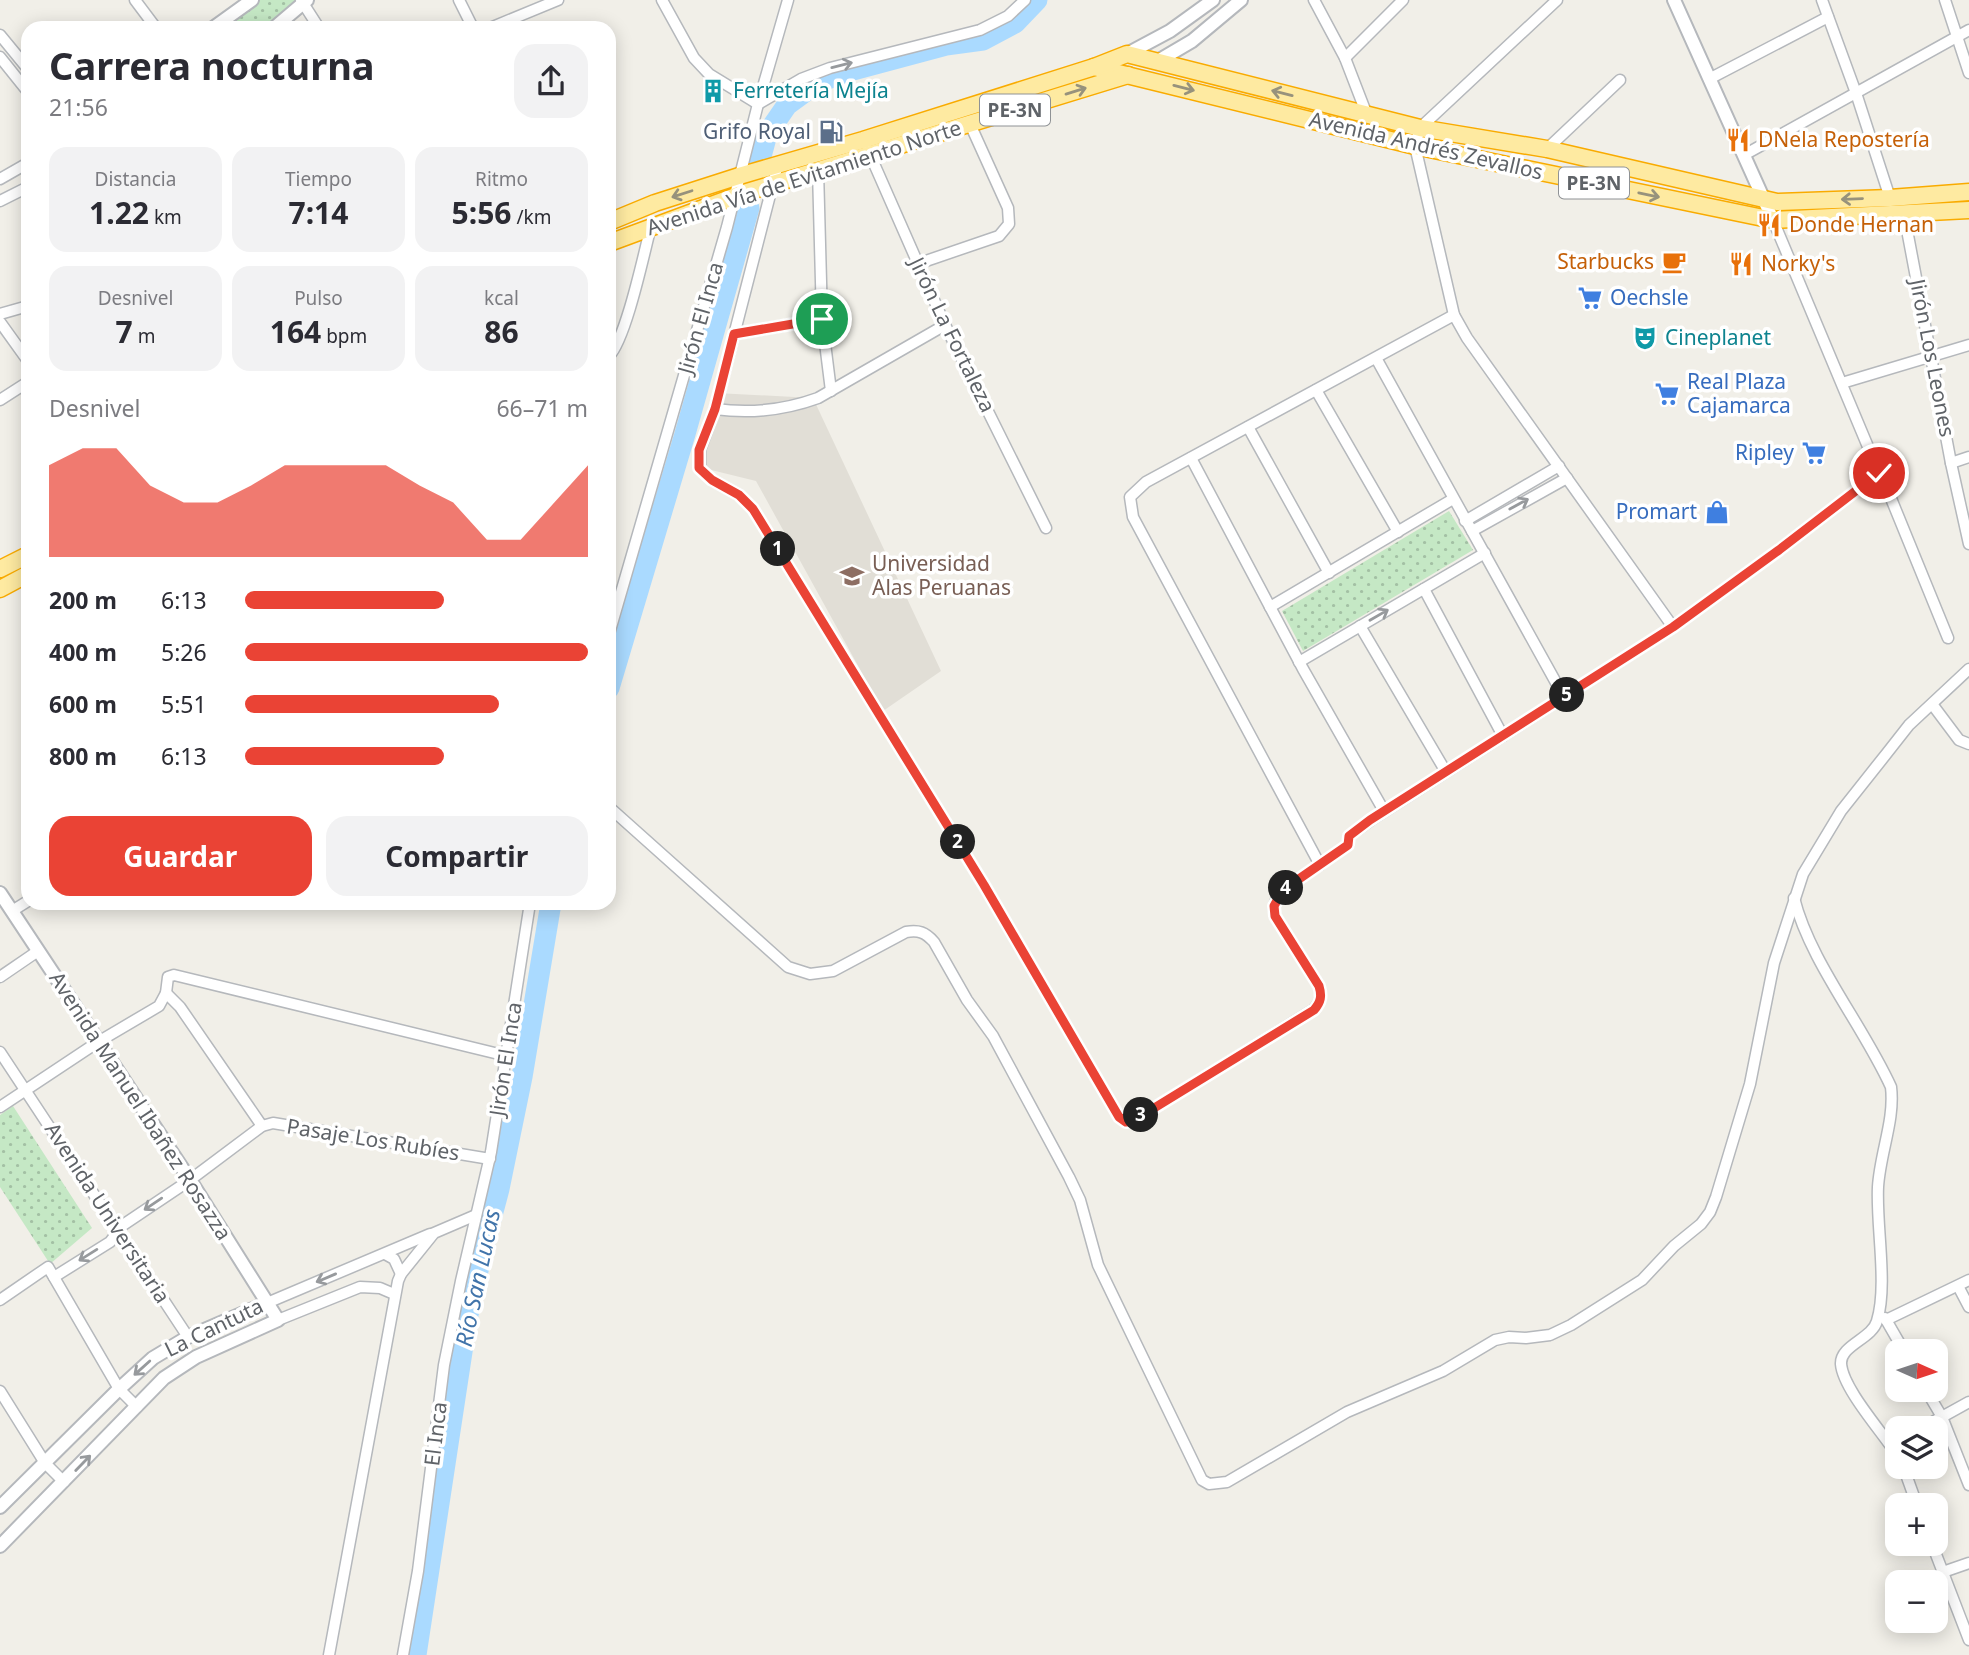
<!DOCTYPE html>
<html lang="es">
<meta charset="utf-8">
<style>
body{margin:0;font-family:"Noto Sans",sans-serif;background:#f2f2f3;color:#2b2b33;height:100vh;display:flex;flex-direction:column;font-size:26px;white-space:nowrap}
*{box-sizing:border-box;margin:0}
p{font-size:23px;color:#7c7c81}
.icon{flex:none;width:38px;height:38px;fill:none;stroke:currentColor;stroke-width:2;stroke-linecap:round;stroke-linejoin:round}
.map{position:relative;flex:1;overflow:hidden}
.details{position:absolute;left:21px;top:21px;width:595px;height:889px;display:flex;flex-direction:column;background:#fff;border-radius:21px;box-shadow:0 4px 18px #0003}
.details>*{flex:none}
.needle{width:46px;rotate:93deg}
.fabs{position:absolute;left:1885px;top:1339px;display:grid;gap:14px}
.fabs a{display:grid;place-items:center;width:63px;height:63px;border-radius:14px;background:#fff;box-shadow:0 4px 18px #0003;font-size:35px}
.pin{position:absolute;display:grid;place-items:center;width:60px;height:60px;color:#fff;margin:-30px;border:4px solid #fff;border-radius:50%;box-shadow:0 2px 7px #0007}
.km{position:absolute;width:35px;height:35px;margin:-18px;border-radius:50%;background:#222;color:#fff;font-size:19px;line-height:35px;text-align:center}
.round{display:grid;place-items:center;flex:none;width:74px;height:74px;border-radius:21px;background:#f2f2f3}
.overview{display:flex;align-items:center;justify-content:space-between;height:119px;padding:0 28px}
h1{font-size:38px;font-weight:700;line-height:52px}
.stats{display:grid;grid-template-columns:repeat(3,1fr);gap:10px;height:119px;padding:7px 28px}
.stats div{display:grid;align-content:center;border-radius:18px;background:#f2f2f3;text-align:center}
.stats b{font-size:30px;font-weight:700}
.stats small{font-size:19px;font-weight:400}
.stats p{font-size:19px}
.chart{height:196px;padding:14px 28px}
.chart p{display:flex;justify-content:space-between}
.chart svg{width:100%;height:126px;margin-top:7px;fill:#ea4335;opacity:.7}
.button{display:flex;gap:14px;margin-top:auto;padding:14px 28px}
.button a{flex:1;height:80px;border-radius:21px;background:#ea4335;color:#fff;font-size:28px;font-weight:700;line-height:80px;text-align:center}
.button a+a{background:#f2f2f3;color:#2b2b33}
ul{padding:0 28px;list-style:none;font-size:23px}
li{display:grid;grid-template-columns:112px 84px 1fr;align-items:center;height:52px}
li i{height:18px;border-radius:9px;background:#ea4335}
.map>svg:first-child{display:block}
.education{fill:#e1ded6}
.park{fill:url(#park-dots)}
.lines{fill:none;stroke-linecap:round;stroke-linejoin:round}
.river{stroke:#aadaff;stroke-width:21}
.minor-casing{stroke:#b5b8bc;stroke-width:13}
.tertiary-casing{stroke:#b5b8bc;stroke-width:16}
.trunk-casing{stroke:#f9ab00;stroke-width:19}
.minor{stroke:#fff;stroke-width:10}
.tertiary{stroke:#fff;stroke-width:12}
.trunk{stroke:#feeaa1;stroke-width:16}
.oneway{stroke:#979a9d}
.oneway2{stroke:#97927c}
.route-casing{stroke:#fff;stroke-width:14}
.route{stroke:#ea4335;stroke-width:9}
.labels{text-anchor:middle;stroke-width:7;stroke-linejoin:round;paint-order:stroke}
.shield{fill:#fff;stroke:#8f9295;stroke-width:2}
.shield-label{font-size:19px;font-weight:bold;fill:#5f6368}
.culture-label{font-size:21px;fill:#0d838f;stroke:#fff;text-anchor:start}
.service-label{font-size:21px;fill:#4e5e75;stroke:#fff;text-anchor:end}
.food-label{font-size:21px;fill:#c56008;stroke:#fff;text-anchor:start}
.street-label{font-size:21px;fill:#5f6368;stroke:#fff}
.shop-label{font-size:21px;fill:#366cbe;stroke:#fff;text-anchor:start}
.education-label{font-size:21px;fill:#785e54;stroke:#fff;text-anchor:start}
.water-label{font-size:23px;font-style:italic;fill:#4174aa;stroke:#fff}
</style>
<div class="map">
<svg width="1969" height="1655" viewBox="0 0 1969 1655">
<defs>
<pattern id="park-dots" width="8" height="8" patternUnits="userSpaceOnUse" patternTransform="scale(1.75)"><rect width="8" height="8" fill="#c5e8c5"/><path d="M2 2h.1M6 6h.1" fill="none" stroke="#a3c0a4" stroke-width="1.8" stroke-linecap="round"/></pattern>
</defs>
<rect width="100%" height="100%" fill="#f1efe8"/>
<polygon class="education" points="716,393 813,398 941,671 883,711 756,481 699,467"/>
<g class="park">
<polygon points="258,0 295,0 301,11 277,28 216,28"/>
<polygon points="1449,511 1473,550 1303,651 1282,611"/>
<polygon points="13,1106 92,1228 50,1264 0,1187 0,1115"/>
</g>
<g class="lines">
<g class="river">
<polyline points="759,164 767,134 787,105 817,83 849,71 946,45 983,40 1015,23 1037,0"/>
<polyline points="609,688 685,434 749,208"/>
<polyline points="416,1655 467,1319 482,1253 499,1189 522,1077 551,903"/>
</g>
<g class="minor-casing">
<g id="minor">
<polyline points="135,0 156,28"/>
<polyline points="301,0 319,28"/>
<polyline points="459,0 473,28"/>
<polyline points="662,0 694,58 709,74 758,104"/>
<polyline points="1314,0 1345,58 1367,115"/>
<polyline points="1557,0 1420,128 1415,146 1454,315 1467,338 1673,627"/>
<polyline points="1822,0 1856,93 1890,198"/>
<polyline points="1945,0 1969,73"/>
<polyline points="490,28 558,0"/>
<polyline points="0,35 28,69"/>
<polyline points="0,57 28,92"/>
<polyline points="1345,58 1403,0"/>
<polyline points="1709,79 1828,17"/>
<polyline points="758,104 801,79 830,68 980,30 1008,16 1025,0"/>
<polyline points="1547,149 1620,80"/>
<polyline points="868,150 945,325 1046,528"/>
<polyline points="1744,155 1969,30"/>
<path d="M778 164 715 409 700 450V468L712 480 739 495 753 509 984 885 1119 1117 1126 1122 1133 1121 1313 1010C1321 1002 1322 996 1319 986L1275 916C1273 905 1275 899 1283 890L1348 845 1349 836 1371 820 1673 627 1779 550 1879 473"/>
<polyline points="818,170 822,319 831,391"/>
<polyline points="0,179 28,163"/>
<polyline points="0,201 28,187"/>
<polyline points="1904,214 1951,463 1969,544"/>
<polyline points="1773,220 1879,473 1892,464 1898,466 1901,473 1900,478 1888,491 1948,638"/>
<polyline points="917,264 999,236 1009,224 1008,208 970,124"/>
<polyline points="0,314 28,306"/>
<polyline points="0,322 28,361"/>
<polyline points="734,334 822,319"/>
<path d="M609 356C626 339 644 253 651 226"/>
<polyline points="1376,358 1564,697"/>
<polyline points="1842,383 1969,345"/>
<polyline points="1316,390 1398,532"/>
<polyline points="0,400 28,382"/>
<path d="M715 409C751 414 785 410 818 398L945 325"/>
<polyline points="1248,427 1329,573"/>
<polyline points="1191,458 1303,669 1384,811"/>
<polyline points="1951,463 1969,457"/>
<polyline points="1465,521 1559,466"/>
<polyline points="1472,531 1567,478"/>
<polyline points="1424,589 1503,736"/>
<polyline points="1270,607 1453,499"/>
<polyline points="1360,626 1446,772"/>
<polyline points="609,634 727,227 758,104 788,0"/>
<polyline points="1299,662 1485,553"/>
<polyline points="1932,704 1959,740 1969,744"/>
<path d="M609 807 788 967 810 974 833 971 906 932C919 930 925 932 934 942L967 1000 993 1036 1069 1177 1080 1200 1098 1265 1202 1480 1209 1484 1227 1482 1347 1412 1443 1371 1495 1340 1509 1337 1526 1338 1550 1335 1571 1325 1642 1280 1674 1246 1701 1224 1710 1212 1716 1197 1750 1084 1774 963 1803 874 1841 811 1887 753 1909 725 1969 669"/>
<polyline points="1320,865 1133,517 1130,497 1146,482 1454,315"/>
<path d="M1794 898C1810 962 1863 1025 1891 1087 1895 1120 1880 1153 1878 1187 1876 1226 1888 1285 1877 1321 1872 1339 1840 1345 1841 1364 1843 1389 1883 1433 1897 1455"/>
<polyline points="12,911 28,901"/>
<polyline points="0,977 38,951"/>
<polyline points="166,993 180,1007 262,1126"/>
<polyline points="0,1052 188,1337"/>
<polyline points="0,1107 98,1042 159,1006 166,993 168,977 174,975 507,1056"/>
<polyline points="385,1254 394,1259 401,1274"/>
<polyline points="54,1277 110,1242 123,1225 190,1180 262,1126 273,1123 490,1159"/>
<polyline points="1958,1286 1969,1307"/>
<polyline points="0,1300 48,1267 119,1389 137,1407"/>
<polyline points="267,1303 430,1234"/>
<polyline points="1885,1318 1904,1351"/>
<polyline points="278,1320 360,1287 380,1288 394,1294"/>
<polyline points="1886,1320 1969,1280"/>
<polyline points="1926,1390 1942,1417 1969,1485"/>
<polyline points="0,1391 45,1463 64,1482"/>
<polyline points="1922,1428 1969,1402"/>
<polyline points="1903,1466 1917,1505"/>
<polyline points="1932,1544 1969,1640"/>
<polyline points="1943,1572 1969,1563"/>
<polyline points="329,1655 398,1281 401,1274 434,1233 476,1215"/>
<polyline points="403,1655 418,1571 444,1365 461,1281 491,1152 530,903"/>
</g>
</g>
<g class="tertiary-casing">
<g id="tertiary">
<polyline points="1674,0 1773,220"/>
<polyline points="213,28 252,0"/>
<polyline points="274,28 307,0"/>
<polyline points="1127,54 1170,31 1213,0"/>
<polyline points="1158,61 1192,41 1241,0"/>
<polyline points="0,893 190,1180 278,1320 196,1357 164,1378 0,1546"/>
<polyline points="0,1507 119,1389 153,1358 188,1337 267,1303"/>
</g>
</g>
<g class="trunk-casing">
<g id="trunk">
<polyline points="1094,67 1415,146 1773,220 1969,210"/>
<polyline points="609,222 655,203 739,176 863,140 1094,67 1127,54 1420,128 1547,149 1777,202 1890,198 1969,192"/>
<polyline points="609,243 744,193 1128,75"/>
<polyline points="0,569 28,555"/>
<polyline points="0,589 28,574"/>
</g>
</g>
<use href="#minor" class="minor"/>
<use href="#tertiary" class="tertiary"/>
<use href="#trunk" class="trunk"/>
</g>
<defs><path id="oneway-shaft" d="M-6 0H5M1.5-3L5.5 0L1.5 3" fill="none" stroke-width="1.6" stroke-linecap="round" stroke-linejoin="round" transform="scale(1.75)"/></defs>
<g class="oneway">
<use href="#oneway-shaft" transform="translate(842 65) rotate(-14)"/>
<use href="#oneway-shaft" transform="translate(1519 504) rotate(-29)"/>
<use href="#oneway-shaft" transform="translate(1379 615) rotate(-30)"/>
<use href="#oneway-shaft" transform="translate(153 1204) rotate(146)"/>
<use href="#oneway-shaft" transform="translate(88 1255) rotate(148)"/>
<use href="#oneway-shaft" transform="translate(326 1278) rotate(157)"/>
<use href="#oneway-shaft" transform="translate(142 1368) rotate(138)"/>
<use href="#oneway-shaft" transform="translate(83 1463) rotate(-46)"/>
</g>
<g class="oneway2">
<use href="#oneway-shaft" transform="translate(1184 88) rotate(14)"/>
<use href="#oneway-shaft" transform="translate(1076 91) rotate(-17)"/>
<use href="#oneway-shaft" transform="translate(1282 93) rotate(-166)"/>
<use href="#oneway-shaft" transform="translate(682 194) rotate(162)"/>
<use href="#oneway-shaft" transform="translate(1649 195) rotate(12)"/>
<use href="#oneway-shaft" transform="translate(1852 199) rotate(178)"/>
</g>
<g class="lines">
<g class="route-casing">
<path id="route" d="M822 319 734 334 715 409 699 450V468L712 480 739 495 753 509 984 885 1119 1117 1126 1122 1133 1121 1314 1010C1321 1002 1322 996 1319 986L1275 916 1274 906 1283 890 1348 845 1349 836 1370 820 1673 627 1779 550 1879 473"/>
</g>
<use href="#route" class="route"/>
</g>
<defs>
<g id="building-bare" transform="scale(1.89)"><path d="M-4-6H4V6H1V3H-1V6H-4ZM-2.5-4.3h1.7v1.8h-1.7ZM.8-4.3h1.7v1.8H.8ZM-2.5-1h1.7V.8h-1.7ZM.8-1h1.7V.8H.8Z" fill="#0f9aa8" stroke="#fff" stroke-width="2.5" paint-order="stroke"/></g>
<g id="fuel-bare" transform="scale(1.89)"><path d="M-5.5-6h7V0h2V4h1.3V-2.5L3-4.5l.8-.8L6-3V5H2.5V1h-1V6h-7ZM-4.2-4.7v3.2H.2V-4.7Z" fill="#5c6f8a" stroke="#fff" stroke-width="2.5" paint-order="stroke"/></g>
<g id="restaurant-bare" transform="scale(1.89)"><path d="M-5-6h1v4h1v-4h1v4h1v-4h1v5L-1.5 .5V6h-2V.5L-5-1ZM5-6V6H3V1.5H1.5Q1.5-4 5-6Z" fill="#e8710a" stroke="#fff" stroke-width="2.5" paint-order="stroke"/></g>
<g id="cafe-bare" transform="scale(1.89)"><path d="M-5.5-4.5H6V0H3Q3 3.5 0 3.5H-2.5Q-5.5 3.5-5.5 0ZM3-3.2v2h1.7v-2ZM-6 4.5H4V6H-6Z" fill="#e8710a" stroke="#fff" stroke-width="2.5" paint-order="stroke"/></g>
<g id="supermarket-bare" transform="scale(1.89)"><path d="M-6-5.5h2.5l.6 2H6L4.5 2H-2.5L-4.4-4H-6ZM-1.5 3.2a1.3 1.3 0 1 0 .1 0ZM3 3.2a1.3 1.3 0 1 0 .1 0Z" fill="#3f7fe0" stroke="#fff" stroke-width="2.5" paint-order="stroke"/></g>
<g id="theatre-bare" transform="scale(1.89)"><path d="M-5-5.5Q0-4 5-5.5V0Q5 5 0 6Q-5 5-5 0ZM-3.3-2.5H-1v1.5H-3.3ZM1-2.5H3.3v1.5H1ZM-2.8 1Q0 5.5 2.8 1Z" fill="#0f9aa8" stroke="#fff" stroke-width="2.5" paint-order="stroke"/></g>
<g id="shop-bare" transform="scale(1.89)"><path d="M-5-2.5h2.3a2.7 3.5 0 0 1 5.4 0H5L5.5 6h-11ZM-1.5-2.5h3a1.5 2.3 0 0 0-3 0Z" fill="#3f7fe0" stroke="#fff" stroke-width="2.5" paint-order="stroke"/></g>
<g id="university-bare" transform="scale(1.89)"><path d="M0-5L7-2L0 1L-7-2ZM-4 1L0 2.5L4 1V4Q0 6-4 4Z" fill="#8d6e63" stroke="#fff" stroke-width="2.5" paint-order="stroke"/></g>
</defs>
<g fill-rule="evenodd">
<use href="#building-bare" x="713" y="91"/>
<use href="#fuel-bare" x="831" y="132"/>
<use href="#restaurant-bare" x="1738" y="140"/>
<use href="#restaurant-bare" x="1769" y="225"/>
<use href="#cafe-bare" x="1674" y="262"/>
<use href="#restaurant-bare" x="1741" y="264"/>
<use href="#supermarket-bare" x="1590" y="298"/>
<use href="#theatre-bare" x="1645" y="338"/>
<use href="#supermarket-bare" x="1667" y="394"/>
<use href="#supermarket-bare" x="1814" y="453"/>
<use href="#shop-bare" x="1717" y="512"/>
<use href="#university-bare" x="852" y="576"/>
</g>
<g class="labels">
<g class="shield">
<rect x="980" y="94.5" width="70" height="31" rx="5"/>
<rect x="1559" y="167.5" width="70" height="31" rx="5"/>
</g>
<g class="shield-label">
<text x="1015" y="117">PE-3N</text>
<text x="1594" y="190">PE-3N</text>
</g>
<g class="culture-label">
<text x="733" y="98">Ferretería Mejía</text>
<text x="1665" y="345">Cineplanet</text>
</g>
<g class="service-label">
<text x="811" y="139">Grifo Royal</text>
</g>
<g class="food-label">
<text x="1758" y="147">DNela Repostería</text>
<text x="1789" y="232">Donde Hernan</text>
<text x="1654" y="269" text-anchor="end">Starbucks</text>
<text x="1761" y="271">Norky's</text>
</g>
<g class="street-label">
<text transform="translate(1426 146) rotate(13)" y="7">Avenida Andrés Zevallos</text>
<text transform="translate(804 178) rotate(-18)" y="7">Avenida Vía de Evitamiento Norte</text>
<text transform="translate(701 318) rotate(-74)" y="7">Jirón El Inca</text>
<text transform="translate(952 335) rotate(64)" y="7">Jirón La Fortaleza</text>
<text transform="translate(1932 358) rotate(79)" y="7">Jirón Los Leones</text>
<text transform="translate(506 1059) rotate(-81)" y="7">Jirón El Inca</text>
<text transform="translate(140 1106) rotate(57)" y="7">Avenida Manuel Ibañez Rosazza</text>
<text transform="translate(373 1140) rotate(9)" y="7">Pasaje Los Rubíes</text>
<text transform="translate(107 1213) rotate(57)" y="7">Avenida Universitaria</text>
<text transform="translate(214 1328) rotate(-26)" y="7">La Cantuta</text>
<text transform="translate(436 1434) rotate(-83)" y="7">El Inca</text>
</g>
<g class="shop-label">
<text x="1610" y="305">Oechsle</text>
<text x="1687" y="389">Real Plaza<tspan x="1687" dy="24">Cajamarca</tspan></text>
<text x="1794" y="460" text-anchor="end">Ripley</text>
<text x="1697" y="519" text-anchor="end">Promart</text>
</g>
<g class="education-label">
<text x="872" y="571">Universidad<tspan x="872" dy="24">Alas Peruanas</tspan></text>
</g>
<g class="water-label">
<text transform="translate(478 1278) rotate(-78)" y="8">Río San Lucas</text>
</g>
</g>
</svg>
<div class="fabs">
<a><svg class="needle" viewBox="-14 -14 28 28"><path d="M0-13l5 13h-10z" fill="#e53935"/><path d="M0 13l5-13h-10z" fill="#7c7c81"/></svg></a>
<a><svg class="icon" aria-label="layers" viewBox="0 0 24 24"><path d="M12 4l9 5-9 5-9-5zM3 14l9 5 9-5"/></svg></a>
<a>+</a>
<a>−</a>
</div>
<div class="pin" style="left:822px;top:319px;background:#1e9e55"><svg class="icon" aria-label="arrive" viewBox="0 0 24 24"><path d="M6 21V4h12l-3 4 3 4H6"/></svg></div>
<div class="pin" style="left:1879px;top:473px;background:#d93025"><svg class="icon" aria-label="check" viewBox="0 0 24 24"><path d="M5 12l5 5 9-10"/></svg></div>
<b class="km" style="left:778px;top:549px">1</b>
<b class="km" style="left:958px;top:842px">2</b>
<b class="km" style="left:1141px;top:1115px">3</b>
<b class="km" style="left:1286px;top:888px">4</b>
<b class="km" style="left:1567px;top:695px">5</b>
<section class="details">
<div class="overview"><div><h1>Carrera nocturna</h1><p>21:56</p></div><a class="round"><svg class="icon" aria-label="share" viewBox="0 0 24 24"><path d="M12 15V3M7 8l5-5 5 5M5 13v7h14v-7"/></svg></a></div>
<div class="stats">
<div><p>Distancia</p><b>1.22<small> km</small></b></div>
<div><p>Tiempo</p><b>7:14</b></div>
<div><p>Ritmo</p><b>5:56<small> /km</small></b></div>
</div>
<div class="stats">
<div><p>Desnivel</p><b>7<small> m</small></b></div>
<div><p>Pulso</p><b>164<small> bpm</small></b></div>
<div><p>kcal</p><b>86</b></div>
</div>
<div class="chart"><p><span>Desnivel</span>66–71 m</p>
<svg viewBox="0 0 160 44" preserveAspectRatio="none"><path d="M0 44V12L10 6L20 6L30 19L40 25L50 25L60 19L70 12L80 12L90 12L100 12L110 19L120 25L130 38L140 38L150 25L160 12V44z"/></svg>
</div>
<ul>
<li><b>200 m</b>6:13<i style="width:58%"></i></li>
<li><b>400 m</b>5:26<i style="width:100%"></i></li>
<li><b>600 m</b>5:51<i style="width:74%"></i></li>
<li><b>800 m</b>6:13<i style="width:58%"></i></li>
</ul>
<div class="button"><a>Guardar</a><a>Compartir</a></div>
</section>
</div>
